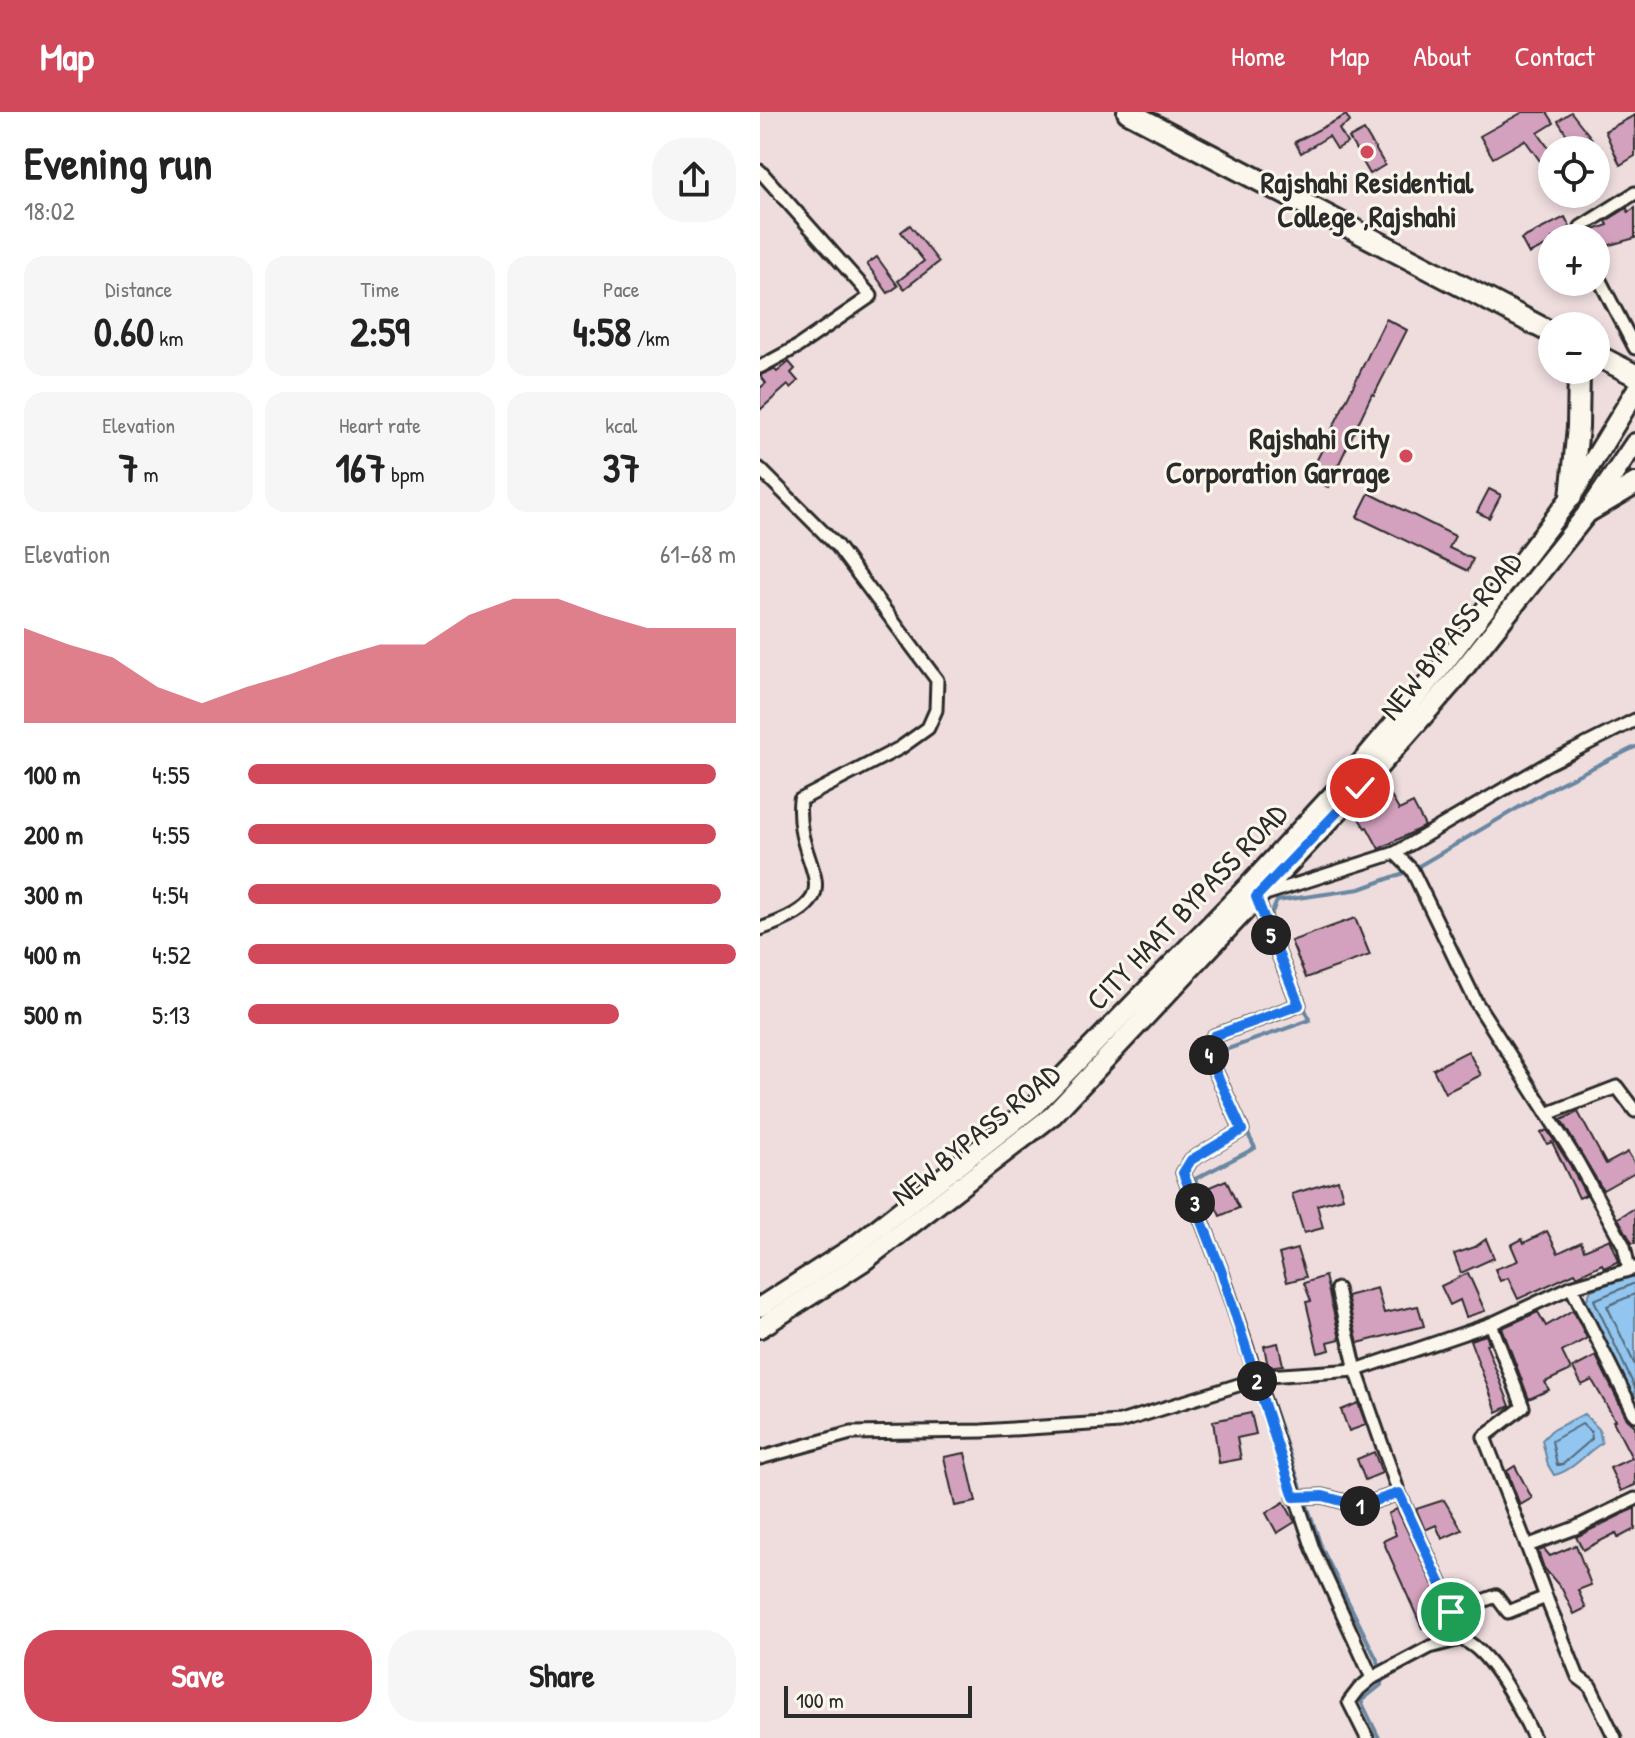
<!DOCTYPE html>
<meta charset="utf-8">
<style>
body{margin:0;font-family:"Patrick Hand",sans-serif;background:#f6f6f6;color:#222;height:100vh;display:flex;flex-direction:column;font-size:30px;white-space:nowrap}
*{box-sizing:border-box;margin:0}
p{font-size:26px;color:#767676}
.icon{flex:none;width:44px;height:44px;fill:none;stroke:currentColor;stroke-width:2;stroke-linecap:round;stroke-linejoin:round}
.map{position:relative;flex:1;overflow:hidden}
.drawer{display:flex;flex-direction:column;background:#fff;width:760px}
.drawer>*{flex:none}
.controls{position:absolute;left:778px;top:24px;display:grid;gap:16px}
.controls a{display:grid;place-items:center;width:72px;height:72px;border-radius:50%;background:#fff;box-shadow:0 4px 12px #0003;font-size:40px}
.scale{position:absolute;left:24px;bottom:20px;width:188px;box-sizing:border-box;padding-left:8px;border:4px solid #2b2b2b;border-top:0;font-size:22px;line-height:28px;white-space:nowrap;color:#2b2b2b;-webkit-text-stroke:6px #fbf7ec;paint-order:stroke}
.pin{position:absolute;display:grid;place-items:center;width:68px;height:68px;color:#fff;margin:-34px;border:4px solid #fff;border-radius:50%;box-shadow:0 2px 8px #0007}
.km{position:absolute;width:40px;height:40px;margin:-20px;border-radius:50%;background:#222;color:#fff;font-size:22px;line-height:40px;text-align:center}
.round{display:grid;place-items:center;flex:none;width:84px;height:84px;border-radius:32px;background:#f6f6f6}
.headline{display:flex;align-items:center;justify-content:space-between;height:136px;padding:0 24px}
h1{font-size:44px;font-weight:700;line-height:60px}
.figures{display:grid;grid-template-columns:repeat(3,1fr);gap:12px;height:136px;padding:8px 24px}
.figures div{display:grid;align-content:center;border-radius:20px;background:#f6f6f6;text-align:center}
.figures b{font-size:40px;font-weight:700}
.figures small{font-size:22px;font-weight:400}
.figures p{font-size:22px}
.chart{height:224px;padding:16px 24px}
.chart p{display:flex;justify-content:space-between}
.chart svg{width:100%;height:144px;margin-top:8px;fill:#d1495b;opacity:.7}
.primary-button{display:flex;gap:16px;margin-top:auto;padding:16px 24px}
.primary-button a{flex:1;height:92px;border-radius:32px;background:#d1495b;color:#fff;font-size:32px;font-weight:700;line-height:92px;text-align:center}
.primary-button a+a{background:#f6f6f6;color:#222}
ul{padding:0 24px;list-style:none;font-size:26px}
li{display:grid;grid-template-columns:128px 96px 1fr;align-items:center;height:60px}
li i{height:20px;border-radius:10px;background:#d1495b}
header{display:flex;align-items:center;gap:48px;box-sizing:border-box;height:112px;padding:0 40px;background:#d1495b;color:#fff}
header strong{font-size:38px}
nav{display:flex;gap:44px;margin-inline-start:auto;font-size:28px}
main{display:flex;flex:1;min-height:0}
.map>svg:first-child{display:block}
.water{fill:#92c5ef;stroke:#6987a1;stroke-width:2}
.lines{fill:none;stroke-linecap:round;stroke-linejoin:round}
.shore{stroke:#546979;stroke-width:2}
.stream{stroke:#6987a1;stroke-width:4}
.building{fill:#d3a1be;stroke:#2b2b2b;stroke-width:2}
.street-casing{stroke:#2b2b2b;stroke-width:17}
.primary-casing{stroke:#2b2b2b;stroke-width:24}
.highway-casing{stroke:#2b2b2b;stroke-width:26}
.street{stroke:#fbf7ec;stroke-width:11}
.primary{stroke:#fbf7ec;stroke-width:18}
.highway{stroke:#fbf7ec;stroke-width:20}
.route-casing{stroke:#fff;stroke-width:16}
.route{stroke:#1a73e8;stroke-width:10}
.poi-dot{fill:#d1495b;stroke:#fbf7ec;stroke-width:3}
.labels{text-anchor:middle;stroke-width:6;stroke-linejoin:round;paint-order:stroke}
.poi-label{font-size:30px;font-weight:bold;fill:#2b2b2b;stroke:#fbf7ec}
.street-label{font-size:30px;fill:#2b2b2b;stroke:#fbf7ec}
</style>
<header>
<strong>Map</strong>
<nav><a>Home</a><a>Map</a><a>About</a><a>Contact</a></nav>
</header>
<main>
<section class="drawer">
<div class="headline"><div><h1>Evening run</h1><p>18:02</p></div><a class="round"><svg class="icon" aria-label="share" viewBox="0 0 24 24"><path d="M12 15V3M7 8l5-5 5 5M5 13v7h14v-7"/></svg></a></div>
<div class="figures">
<div><p>Distance</p><b>0.60<small> km</small></b></div>
<div><p>Time</p><b>2:59</b></div>
<div><p>Pace</p><b>4:58<small> /km</small></b></div>
</div>
<div class="figures">
<div><p>Elevation</p><b>7<small> m</small></b></div>
<div><p>Heart rate</p><b>167<small> bpm</small></b></div>
<div><p>kcal</p><b>37</b></div>
</div>
<div class="chart"><p><span>Elevation</span>61–68 m</p>
<svg viewBox="0 0 160 44" preserveAspectRatio="none"><path d="M0 44V15L10 20L20 24L30 33L40 38L50 33L60 29L70 24L80 20L90 20L100 11L110 6L120 6L130 11L140 15L150 15L160 15V44z"/></svg>
</div>
<ul>
<li><b>100 m</b>4:55<i style="width:96%"></i></li>
<li><b>200 m</b>4:55<i style="width:96%"></i></li>
<li><b>300 m</b>4:54<i style="width:97%"></i></li>
<li><b>400 m</b>4:52<i style="width:100%"></i></li>
<li><b>500 m</b>5:13<i style="width:76%"></i></li>
</ul>
<div class="primary-button"><a>Save</a><a>Share</a></div>
</section>
<div class="map">
<svg width="875" height="1626" viewBox="0 0 875 1626">
<rect width="100%" height="100%" fill="#efddde"/>
<filter id="ink" filterUnits="userSpaceOnUse"><feTurbulence type="fractalNoise" baseFrequency=".0125" numOctaves="2"/><feDisplacementMap in="SourceGraphic" scale="16" xChannelSelector="R" yChannelSelector="G"/><feConvolveMatrix kernelMatrix="1 2 1 2 8 2 1 2 1" color-interpolation-filters="sRGB"/></filter>
<g filter="url(#ink)">
<g class="water">
<polygon points="875,1163 875,1293 826,1189 831,1178"/>
<path d="M824 1302 839 1317 842 1331C825 1341 813 1359 794 1363L788 1353 782 1328 792 1318Z"/>
</g>
<g class="lines">
<g class="shore">
<polyline points="875,1171 834,1188 875,1276"/>
<polyline points="875,1182 847,1194 875,1253"/>
<polygon points="822,1312 831,1320 832,1327 802,1353 797,1353 792,1329"/>
</g>
<g class="stream">
<polyline points="509,807 517,789 600,777 652,758 797,673 875,635"/>
<polyline points="457,952 465,938 550,908 543,893"/>
<polyline points="486,1018 495,1036 435,1067 562,1437 622,1558 621,1573 601,1589 619,1626"/>
</g>
</g>
<g class="building">
<polygon points="763,0 787,0 794,11 778,21 792,41 780,49 765,28 733,46 720,24"/>
<polygon points="811,0 832,27 816,37 798,9"/>
<polygon points="586,3 590,10 579,17 587,31 577,37 569,24 541,41 535,30"/>
<polygon points="875,3 875,44 860,53 845,19"/>
<polygon points="604,18 625,53 610,62 589,26"/>
<polygon points="867,96 868,100 875,96 875,126 836,137 836,126 832,126 831,119 848,113 846,109"/>
<polygon points="805,105 813,121 803,126 792,126 792,131 769,142 761,127"/>
<polygon points="150,113 179,150 144,177 138,169 164,149 141,120"/>
<polygon points="117,145 138,174 128,181 107,152"/>
<polygon points="626,207 647,218 614,283 612,282 568,375 548,366"/>
<polygon points="29,250 35,257 31,261 38,269 30,276 28,273 0,298 0,276 6,271 0,263 14,257 17,260"/>
<polygon points="729,377 741,383 729,406 717,400"/>
<polygon points="609,381 695,424 689,436 713,447 708,459 597,405"/>
<polygon points="625,674 639,698 653,691 665,714 619,737 607,715 605,716 596,702 619,688 614,681"/>
<polygon points="595,806 610,843 546,866 531,829"/>
<polygon points="708,939 721,963 685,981 673,957"/>
<polygon points="818,1000 846,1052 868,1040 875,1052 875,1060 843,1078 801,1008"/>
<polygon points="787,1018 810,1053 826,1083 819,1086 792,1030 787,1032 781,1021"/>
<polygon points="466,1068 479,1096 460,1104 447,1076"/>
<polygon points="578,1068 583,1086 557,1093 563,1116 544,1121 532,1082"/>
<polygon points="875,1096 875,1131 872,1131 858,1106"/>
<polygon points="787,1119 798,1141 821,1130 824,1138 850,1127 859,1149 844,1156 842,1152 817,1164 815,1161 758,1187 748,1166 740,1169 735,1157 758,1149 751,1133 762,1127 764,1131"/>
<polygon points="726,1127 734,1146 701,1161 694,1142 715,1135"/>
<polygon points="537,1137 546,1165 527,1170 519,1142"/>
<polygon points="708,1161 725,1199 706,1205 700,1188 690,1193 681,1174"/>
<polygon points="565,1164 580,1227 568,1230 570,1238 558,1241 546,1190 551,1189 544,1171"/>
<polygon points="617,1176 624,1201 658,1194 664,1214 598,1231 587,1184"/>
<polygon points="813,1198 827,1226 802,1240 811,1258 785,1270 789,1278 769,1287 742,1216 778,1200 786,1214"/>
<polygon points="726,1223 729,1231 726,1232 750,1294 737,1300 710,1228"/>
<polygon points="518,1231 523,1253 508,1255 504,1234"/>
<polygon points="836,1244 867,1307 875,1314 875,1373 861,1379 850,1356 872,1346 853,1309 855,1308 832,1268 822,1273 813,1256"/>
<polygon points="598,1291 606,1313 589,1319 581,1298"/>
<polygon points="491,1301 496,1322 477,1326 481,1347 459,1351 453,1309"/>
<polygon points="614,1340 622,1361 605,1368 597,1347"/>
<polygon points="205,1341 216,1390 195,1394 184,1345"/>
<polygon points="755,1354 772,1386 760,1393 747,1359"/>
<polygon points="684,1388 702,1418 682,1427 676,1413 665,1418 656,1397"/>
<polygon points="524,1390 535,1410 517,1421 506,1401"/>
<polygon points="875,1396 875,1417 858,1426 856,1421 823,1438 816,1425"/>
<polygon points="637,1397 684,1496 684,1507 662,1516 623,1429 636,1423 628,1402"/>
<polygon points="816,1433 831,1473 818,1478 826,1496 814,1502 802,1477 784,1456 778,1439 784,1437 790,1444"/>
</g>
<g class="lines">
<g class="street-casing">
<g id="street">
<polyline points="0,59 111,184 37,235 0,255"/>
<polyline points="824,126 821,115 875,81"/>
<polyline points="836,161 875,236"/>
<path d="M0 357 77 434 177 568 176 598 168 616 140 636 40 688C33 759 100 783 0 817"/>
<polyline points="635,741 652,758 716,890 817,1049 864,1134 869,1157"/>
<polyline points="787,1002 857,975 875,999"/>
<polyline points="811,1175 875,1303"/>
<polyline points="577,1177 596,1258 639,1381 689,1490 703,1496 736,1484 748,1500 786,1485 818,1565 830,1574 855,1626"/>
<polyline points="731,1212 763,1295 724,1325 767,1434 815,1416 875,1387"/>
<polyline points="0,1346 91,1321 222,1319 360,1310 507,1264 596,1258 731,1212 811,1175 875,1156"/>
<polyline points="534,1385 563,1384 600,1394 639,1381"/>
<polyline points="767,1434 786,1485"/>
<path d="M703 1496 691 1500 700 1527C730 1535 761 1599 774 1626"/>
<polyline points="612,1566 670,1535 700,1527"/>
<polyline points="607,1626 589,1590 599,1577 612,1566 553,1437 461,1158 423,1061 431,1048 482,1018 445,936 454,924 539,893 496,785 635,741 785,653 875,608"/>
</g>
</g>
<g class="primary-casing">
<g id="primary">
<polyline points="0,1195 95,1134 274,994 493,769 589,665 679,558 811,385 875,280"/>
<polyline points="0,1216 104,1149 293,1003 600,676 693,570 829,399 875,331"/>
</g>
</g>
<g class="highway-casing">
<g id="highway">
<polyline points="368,0 792,221"/>
<polyline points="836,243 875,263"/>
<polyline points="811,385 818,315 819,258"/>
<polyline points="829,399 875,372"/>
</g>
</g>
<use href="#street" class="street"/>
<use href="#primary" class="primary"/>
<use href="#highway" class="highway"/>
</g>
</g>
<g class="lines" filter="url(#ink)">
<g class="route-casing">
<polyline id="route" points="600,676 496,785 539,893 454,924 445,936 482,1018 431,1048 423,1061 461,1158 534,1385 563,1384 600,1394 639,1381 689,1490 703,1496 691,1500"/>
</g>
<use href="#route" class="route"/>
</g>
<g class="poi-dot">
<circle cx="607" cy="40" r="8"/>
<circle cx="646" cy="344" r="8"/>
</g>
<g class="labels">
<g class="poi-label">
<text x="607" y="81">Rajshahi Residential<tspan x="607" dy="34">College ,Rajshahi</tspan></text>
<text x="630" y="337" text-anchor="end">Rajshahi City<tspan x="630" dy="34">Corporation Garrage</tspan></text>
</g>
<g class="street-label">
<text transform="translate(691 524) rotate(-51)" y="10">NEW BYPASS ROAD</text>
<text transform="translate(427 795) rotate(-46)" y="10">CITY HAAT BYPASS ROAD</text>
<text transform="translate(216 1023) rotate(-39)" y="10">NEW BYPASS ROAD</text>
</g>
</g>
</svg>
<div class="controls">
<a><svg class="icon" aria-label="locate" viewBox="0 0 24 24"><circle cx="12" cy="12" r="6"/><path d="M12 2v4M12 18v4M2 12h4M18 12h4"/></svg></a>
<a>+</a>
<a>−</a>
</div>
<div class="scale">100 m</div>
<div class="pin" style="left:691px;top:1500px;background:#1e9e55"><svg class="icon" aria-label="arrive" viewBox="0 0 24 24"><path d="M6 21V4h12l-3 4 3 4H6"/></svg></div>
<div class="pin" style="left:600px;top:676px;background:#d93025"><svg class="icon" aria-label="check" viewBox="0 0 24 24"><path d="M5 12l5 5 9-10"/></svg></div>
<b class="km" style="left:600px;top:1394px">1</b>
<b class="km" style="left:497px;top:1269px">2</b>
<b class="km" style="left:435px;top:1091px">3</b>
<b class="km" style="left:449px;top:943px">4</b>
<b class="km" style="left:511px;top:823px">5</b>
</div>
</main>
